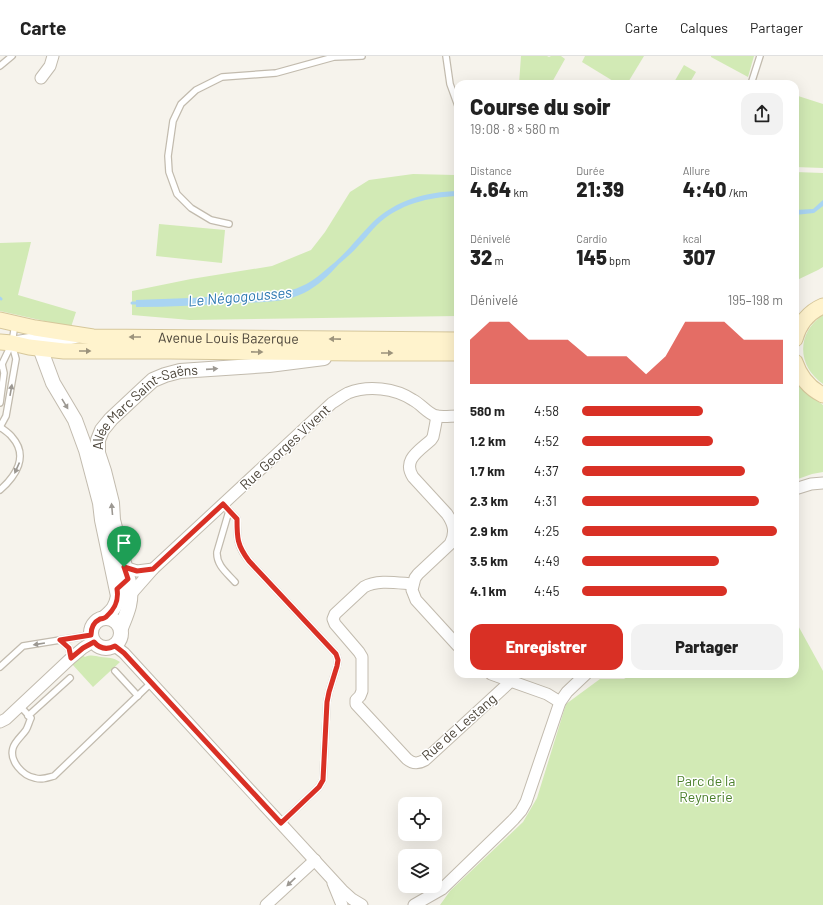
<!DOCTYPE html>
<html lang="fr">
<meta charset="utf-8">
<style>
body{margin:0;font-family:Barlow,sans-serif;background:#f2f2f2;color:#222;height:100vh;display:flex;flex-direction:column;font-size:15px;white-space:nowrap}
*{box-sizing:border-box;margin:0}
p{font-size:13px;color:#767676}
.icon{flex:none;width:22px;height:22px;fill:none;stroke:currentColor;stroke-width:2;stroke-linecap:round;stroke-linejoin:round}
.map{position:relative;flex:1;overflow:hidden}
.side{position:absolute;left:454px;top:24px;width:345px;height:598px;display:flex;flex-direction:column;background:#fff;border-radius:12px;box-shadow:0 4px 16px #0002}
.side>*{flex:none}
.tools{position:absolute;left:398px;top:741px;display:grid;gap:8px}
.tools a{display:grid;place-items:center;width:44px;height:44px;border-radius:8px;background:#fff;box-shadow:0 4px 16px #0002;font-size:20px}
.pin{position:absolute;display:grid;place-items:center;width:34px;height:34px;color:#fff;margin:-41px -17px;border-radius:50% 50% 50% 0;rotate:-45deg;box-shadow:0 0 4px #0007}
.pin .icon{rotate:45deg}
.round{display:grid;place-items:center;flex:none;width:42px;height:42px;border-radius:12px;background:#f2f2f2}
.head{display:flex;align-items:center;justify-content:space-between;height:68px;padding:0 16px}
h1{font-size:22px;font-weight:800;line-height:30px}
.metrics{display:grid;grid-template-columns:repeat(3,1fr);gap:6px;height:68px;padding:4px 16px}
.metrics div{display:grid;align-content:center}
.metrics b{font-size:20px;font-weight:800}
.metrics small{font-size:11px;font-weight:400}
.metrics p{font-size:11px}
.chart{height:112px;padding:8px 16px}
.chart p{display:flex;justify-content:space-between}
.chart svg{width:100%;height:72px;margin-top:4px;fill:#d93025;opacity:.7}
.cta{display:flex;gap:8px;margin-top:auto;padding:8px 16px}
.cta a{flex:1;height:46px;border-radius:12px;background:#d93025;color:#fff;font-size:16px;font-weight:800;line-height:46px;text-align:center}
.cta a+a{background:#f2f2f2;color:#222}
ul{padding:0 16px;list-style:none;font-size:13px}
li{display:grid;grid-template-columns:64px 48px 1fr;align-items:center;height:30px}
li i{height:10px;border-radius:5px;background:#d93025}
header{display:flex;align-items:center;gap:24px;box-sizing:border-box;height:56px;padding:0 20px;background:#fff;border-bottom:1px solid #e0e0e0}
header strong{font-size:19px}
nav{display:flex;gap:22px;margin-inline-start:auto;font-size:14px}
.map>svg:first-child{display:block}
.green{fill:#d2eab5}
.water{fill:#a9d4f2}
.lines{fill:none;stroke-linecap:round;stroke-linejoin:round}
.stream{stroke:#a9d4f2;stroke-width:3}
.service-casing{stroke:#c2bbae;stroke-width:8}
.minor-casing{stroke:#c2bbae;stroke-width:13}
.tertiary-casing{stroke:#c2bbae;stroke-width:16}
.secondary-casing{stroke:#d6c79b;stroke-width:17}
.service{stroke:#fff;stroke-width:5.5}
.minor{stroke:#fff;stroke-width:11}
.tertiary{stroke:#fff;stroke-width:14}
.secondary{stroke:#fff3cd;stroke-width:15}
.oneway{fill:#9c937c}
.oneway2{fill:#9c9892}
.route-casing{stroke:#fff;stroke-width:8}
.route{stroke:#d93025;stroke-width:5}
.labels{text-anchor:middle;stroke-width:3;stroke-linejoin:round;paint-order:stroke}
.street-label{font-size:14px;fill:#4b4439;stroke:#fff}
.park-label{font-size:14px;fill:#4a7f2a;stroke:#fff}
.water-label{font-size:15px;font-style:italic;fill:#2e7ab2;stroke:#fff}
</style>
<header>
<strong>Carte</strong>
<nav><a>Carte</a><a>Calques</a><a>Partager</a></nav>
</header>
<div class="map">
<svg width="823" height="849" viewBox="0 0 823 849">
<rect width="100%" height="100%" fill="#f6f3ec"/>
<g class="green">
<polygon points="521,0 547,0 549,1 551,0 561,0 565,3 551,28 519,28"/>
<polygon points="585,0 644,0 627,28 618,28 582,6"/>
<polygon points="711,0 754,0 748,21 711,1"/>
<polygon points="684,9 696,16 689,28 673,28"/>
<polygon points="795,39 823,48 823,112 795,111"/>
<polygon points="795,116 823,117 823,211 818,214 795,225"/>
<polygon points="413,118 455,119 458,118 458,260 190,264 132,259 132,235 191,223 272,210 311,194 325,176 350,136 369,124"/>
<polygon points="159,168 225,174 222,207 156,200"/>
<polygon points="31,186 18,239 76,256 71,271 0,255 0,187"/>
<path d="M823 259V328C797 310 796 277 823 259Z"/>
<polygon points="795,329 799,330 805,336 823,349 823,416 812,418 795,424 795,403 797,400 795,398"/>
<polygon points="795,564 823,615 823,849 440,849 450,835 523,766 537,742 566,648 600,623 624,623 632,618 795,618"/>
<path d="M82 599 85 601C91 598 95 600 101 601 108 602 113 601 120 606L93 631 72 608Z"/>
</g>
<g class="water">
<path d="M458 135V140C429 141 399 148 377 169 371 175 365 183 359 189 353 196 346 202 339 208 329 219 318 230 304 237 284 247 260 246 239 247 204 249 170 251 136 251V244C172 243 207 241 243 239 262 238 284 239 302 230 314 225 324 215 334 207 348 195 359 180 372 167 396 144 425 136 458 135Z"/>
<polygon points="823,144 823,150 814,157 795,159 795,154 813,153"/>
</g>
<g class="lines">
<g class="stream">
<polyline points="0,242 1,243"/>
<polyline points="132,247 139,247"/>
</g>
<g class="service-casing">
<g id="service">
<polyline points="446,0 450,28 458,50"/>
<polyline points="0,10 12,0"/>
<polyline points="751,28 760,0"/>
<polyline points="229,168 211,164 191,152 177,138 169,116 168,100 173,65 181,48 196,34 222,21 276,17 334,1 362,0"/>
<polyline points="0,310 2,308 12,287 15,268"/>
<polyline points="0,347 4,317 2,308"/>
<polyline points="0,371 6,360 16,303 12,288"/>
<path d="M0 371C4 374 9 377 12 381 29 400 16 420 0 434"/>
<path d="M223 448 237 463C237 482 237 490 249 505L336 598 338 604 337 610 329 636 327 646 323 724 319 731 281 767"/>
<path d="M229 455 217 496C216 509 227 517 235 526"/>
<polyline points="60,584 69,592 71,602"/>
<polyline points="0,611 23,590 91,579"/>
<polyline points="115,615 138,640"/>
<path d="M20 650 31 662C29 666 28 671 26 674 22 680 15 685 13 692 9 705 23 720 35 722 42 724 47 722 54 720L151 627"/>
<polyline points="28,660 70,622"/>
</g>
</g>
<g class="minor-casing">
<g id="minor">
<polyline points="41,22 50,10 53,0"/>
<polyline points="14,286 33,283 60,285 78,281"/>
<path d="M437 360 435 371 433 381 431 384C419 395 402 404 413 421L447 458C454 468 456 477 450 488L418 518 415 522 412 534 416 544 458 590"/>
<polyline points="795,433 811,428 823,427"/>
<polyline points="124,511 137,515 153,513 131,538"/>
<path d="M153 513 332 347C337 344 342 340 348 337 368 329 395 332 413 344 421 348 428 358 436 360 443 361 451 360 458 360"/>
<path d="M413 528C398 527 377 523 364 531L335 558 333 563 335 568 359 596 362 601V635L360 640 356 644V648L407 703C413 708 418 708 425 704L511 625"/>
<polyline points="115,590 124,597 342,834 352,843 362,849"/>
<polyline points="491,618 547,638 560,646"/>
<polyline points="0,666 6,663 71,602 83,592 94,585"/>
<polyline points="333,827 342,849"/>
<polyline points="266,849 315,804"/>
<polyline points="414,849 442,833 506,771 514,763 521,755 526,746 560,646 567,636 586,618"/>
</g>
</g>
<g class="tertiary-casing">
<g id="tertiary">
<path d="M40 292 53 327 75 364 86 394 100 447 102 464 118 540C116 551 113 554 104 562"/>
<circle cx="106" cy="577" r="15"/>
<path id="s1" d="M121 572C127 557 132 547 130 530L113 464 112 447 104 415 98 397V384L102 374 111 363 142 334 153 324 165 319 180 315 269 309 324 302"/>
</g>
</g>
<g class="secondary-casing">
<g id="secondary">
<path id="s2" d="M0 264 35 272 93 281 458 284"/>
<path d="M795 283C799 268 809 256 823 250"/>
<polyline points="0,286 12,287 29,291 64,295 170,295 357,297 458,297"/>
<path d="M795 306C800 321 809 332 823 339"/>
</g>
</g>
<use href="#service" class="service"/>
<use href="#minor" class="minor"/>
<use href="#tertiary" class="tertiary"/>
<use href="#secondary" class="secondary"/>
</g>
<defs><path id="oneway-solid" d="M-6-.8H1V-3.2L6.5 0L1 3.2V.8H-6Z"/></defs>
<g class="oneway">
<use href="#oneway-solid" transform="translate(135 281) rotate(-180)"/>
<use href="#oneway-solid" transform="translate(335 283) rotate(-179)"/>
<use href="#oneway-solid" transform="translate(85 295)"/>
<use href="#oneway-solid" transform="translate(257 296) rotate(1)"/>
<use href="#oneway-solid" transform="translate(387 297)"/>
</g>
<g class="oneway2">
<use href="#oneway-solid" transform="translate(212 313) rotate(-4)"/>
<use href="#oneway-solid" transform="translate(11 334) rotate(-80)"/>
<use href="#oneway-solid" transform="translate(65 348) rotate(59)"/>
<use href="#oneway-solid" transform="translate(17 412) rotate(114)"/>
<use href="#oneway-solid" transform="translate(112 453) rotate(-95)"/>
<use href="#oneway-solid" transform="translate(39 588) rotate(171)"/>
<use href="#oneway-solid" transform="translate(291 826) rotate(137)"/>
</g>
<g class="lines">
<g class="route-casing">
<path id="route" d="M223 448 237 463C237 482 237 489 249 505L336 598 338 604 337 610 329 636 327 646 323 724 319 731 281 767 124 597 115 590C107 594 100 593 94 586L83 592 71 602 69 592 60 584 91 579C91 572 94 566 100 563 104 562 103 563 106 561 115 553 119 545 117 533L128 523 124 511 137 515 153 513Z"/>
</g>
<use href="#route" class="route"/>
</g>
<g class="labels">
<g class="street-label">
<text dy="5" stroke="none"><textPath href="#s2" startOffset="230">Avenue Louis Bazerque</textPath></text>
<text dy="5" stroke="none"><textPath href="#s1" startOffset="253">Allée Marc Saint-Saëns</textPath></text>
<text transform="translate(285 391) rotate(-43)" y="5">Rue Georges Vivent</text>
<text transform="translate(459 671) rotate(-41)" y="5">Rue de Lestang</text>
</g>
<g class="park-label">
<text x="706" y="730">Parc de la<tspan x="706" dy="16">Reynerie</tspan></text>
</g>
<g class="water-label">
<text transform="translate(240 241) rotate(-5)" y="5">Le Négogousses</text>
</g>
</g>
</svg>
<div class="tools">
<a><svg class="icon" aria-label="locate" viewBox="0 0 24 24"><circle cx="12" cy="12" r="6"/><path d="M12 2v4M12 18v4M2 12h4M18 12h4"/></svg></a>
<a><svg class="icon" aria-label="layers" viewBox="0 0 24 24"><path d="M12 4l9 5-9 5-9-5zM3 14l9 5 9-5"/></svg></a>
</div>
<div class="pin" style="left:124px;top:511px;background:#1e9e55"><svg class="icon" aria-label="arrive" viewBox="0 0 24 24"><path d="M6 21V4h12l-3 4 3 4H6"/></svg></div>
<section class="side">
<div class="head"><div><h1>Course du soir</h1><p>19:08 · 8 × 580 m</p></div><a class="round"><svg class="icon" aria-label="share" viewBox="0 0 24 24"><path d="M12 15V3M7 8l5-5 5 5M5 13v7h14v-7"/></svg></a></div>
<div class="metrics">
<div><p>Distance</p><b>4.64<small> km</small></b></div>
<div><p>Durée</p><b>21:39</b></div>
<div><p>Allure</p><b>4:40<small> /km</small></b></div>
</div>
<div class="metrics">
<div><p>Dénivelé</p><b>32<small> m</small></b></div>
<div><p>Cardio</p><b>145<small> bpm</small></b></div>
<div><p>kcal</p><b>307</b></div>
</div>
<div class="chart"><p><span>Dénivelé</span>195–198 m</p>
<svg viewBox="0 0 160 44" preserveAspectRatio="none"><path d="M0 44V17L10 6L20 6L30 17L40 17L50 17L60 27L70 27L80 27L90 38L100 27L110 6L120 6L130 6L140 17L150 17L160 17V44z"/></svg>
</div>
<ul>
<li><b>580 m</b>4:58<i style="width:60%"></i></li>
<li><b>1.2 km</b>4:52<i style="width:65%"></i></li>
<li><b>1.7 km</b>4:37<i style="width:81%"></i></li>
<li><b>2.3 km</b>4:31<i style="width:88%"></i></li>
<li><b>2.9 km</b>4:25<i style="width:97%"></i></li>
<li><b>3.5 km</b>4:49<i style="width:68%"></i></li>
<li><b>4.1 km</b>4:45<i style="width:72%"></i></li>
</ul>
<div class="cta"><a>Enregistrer</a><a>Partager</a></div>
</section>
</div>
